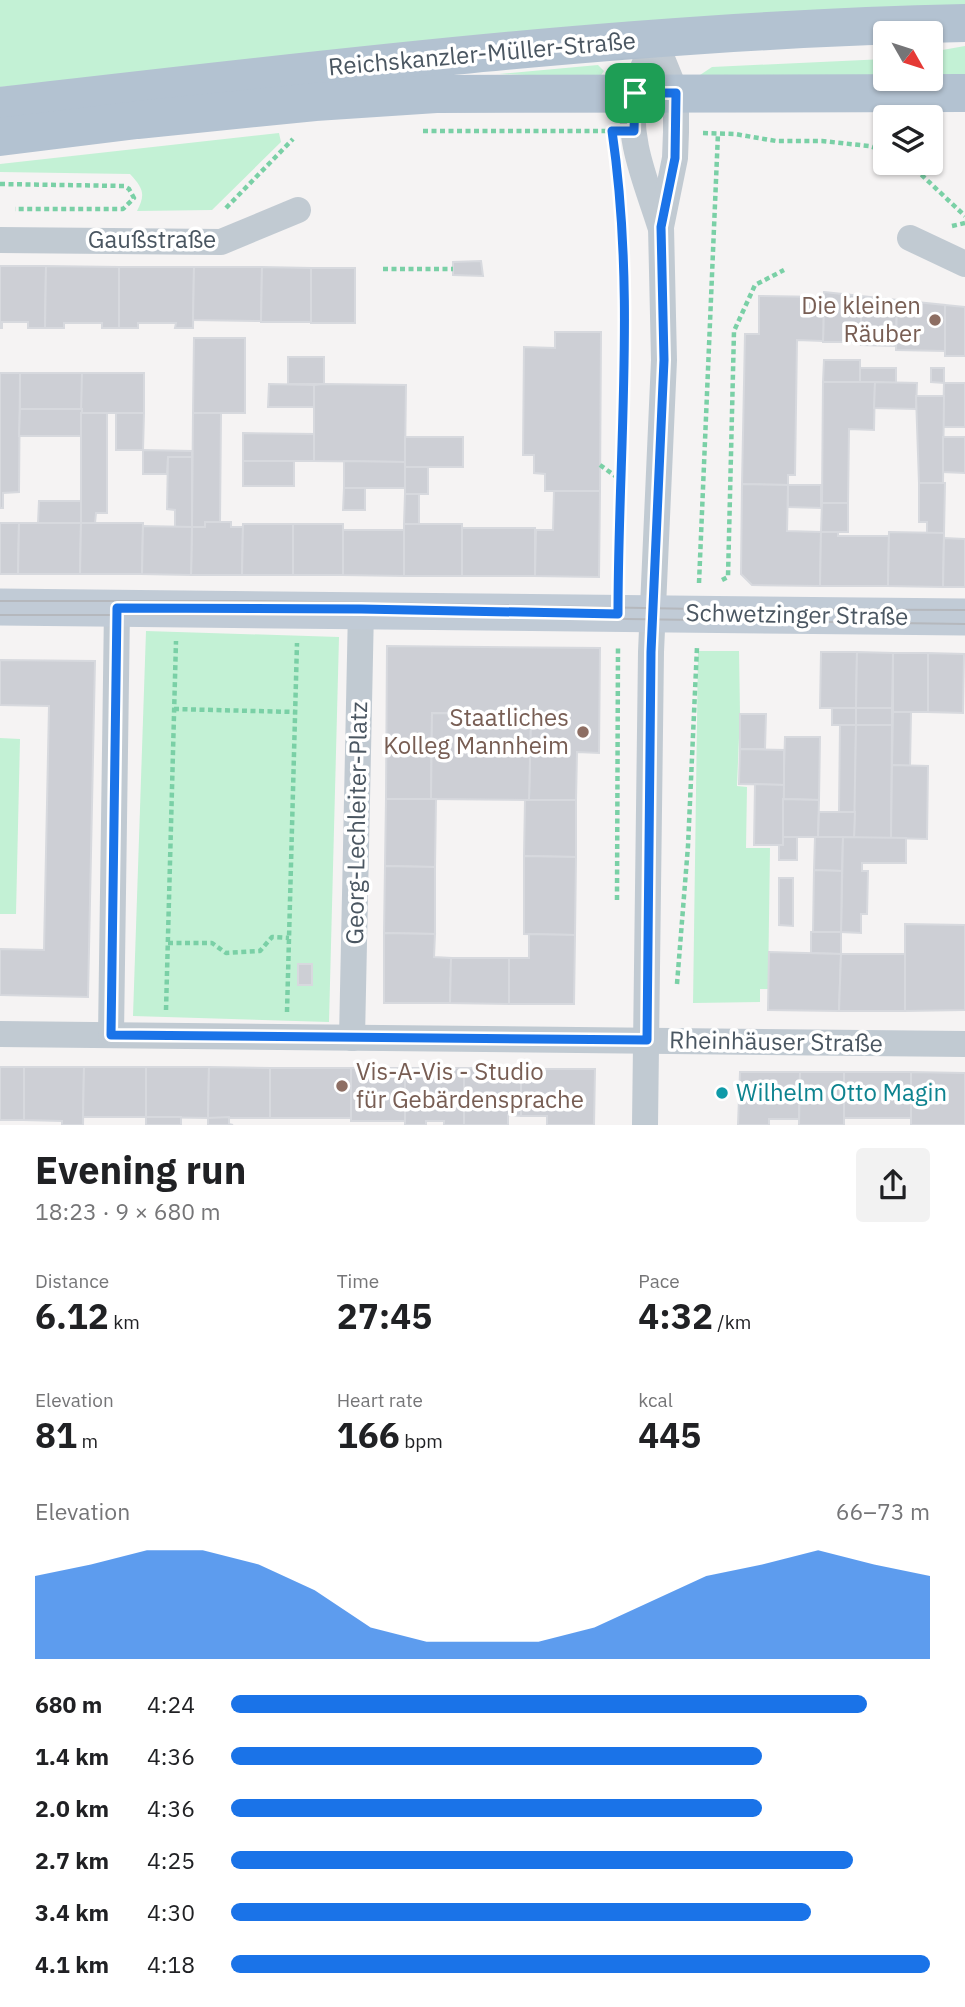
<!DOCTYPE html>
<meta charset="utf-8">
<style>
body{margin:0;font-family:"IBM Plex Sans",sans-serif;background:#f2f2f2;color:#202124;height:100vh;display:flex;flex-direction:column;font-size:26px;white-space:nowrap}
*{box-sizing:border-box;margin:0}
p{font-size:23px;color:#757577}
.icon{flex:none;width:38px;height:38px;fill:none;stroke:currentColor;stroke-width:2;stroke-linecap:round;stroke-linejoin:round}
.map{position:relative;height:1125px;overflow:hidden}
.side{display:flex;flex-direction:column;background:#fff;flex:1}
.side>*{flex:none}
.needle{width:46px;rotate:129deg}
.tools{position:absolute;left:873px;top:21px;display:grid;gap:14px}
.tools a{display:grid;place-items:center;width:70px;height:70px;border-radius:7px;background:#fff;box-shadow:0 2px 5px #0004;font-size:35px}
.pin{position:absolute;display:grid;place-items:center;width:60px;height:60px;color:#fff;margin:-30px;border-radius:14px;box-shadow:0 4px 10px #0006}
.round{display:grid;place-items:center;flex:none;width:74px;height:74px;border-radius:7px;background:#f2f2f2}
.headline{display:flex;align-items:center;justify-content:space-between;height:119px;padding:0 35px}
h1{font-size:38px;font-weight:700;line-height:52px}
.stats{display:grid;grid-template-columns:repeat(3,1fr);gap:10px;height:119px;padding:7px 35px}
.stats div{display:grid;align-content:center}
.stats b{font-size:35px;font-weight:700}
.stats small{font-size:19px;font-weight:400}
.stats p{font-size:19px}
.chart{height:196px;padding:14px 35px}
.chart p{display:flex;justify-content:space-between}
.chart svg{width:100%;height:126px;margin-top:7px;fill:#1a73e8;opacity:.7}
ul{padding:0 35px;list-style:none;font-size:23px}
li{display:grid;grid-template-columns:112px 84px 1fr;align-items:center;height:52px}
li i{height:18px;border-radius:9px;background:#1a73e8}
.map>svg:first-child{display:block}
.green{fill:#c3f1d5}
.building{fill:#cdcfd5;stroke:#d7d9de;stroke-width:2}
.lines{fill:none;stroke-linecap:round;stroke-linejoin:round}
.path{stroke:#7ad0a6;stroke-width:4.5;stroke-dasharray:5 3.5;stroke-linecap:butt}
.street{stroke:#c1cad2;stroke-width:26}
.secondary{stroke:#c1cbd6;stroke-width:37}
.primary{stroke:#b3c2d1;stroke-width:38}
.tram{stroke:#b5b8bd;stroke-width:2}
.route-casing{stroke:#fff;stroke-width:14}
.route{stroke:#1a73e8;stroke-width:9}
.education-dot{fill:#8d6e63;stroke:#fff;stroke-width:2.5}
.culture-dot{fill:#0f9aa8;stroke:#fff;stroke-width:2.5}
.labels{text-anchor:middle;stroke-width:7;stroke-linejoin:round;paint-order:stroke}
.street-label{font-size:24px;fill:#4a5661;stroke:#fff}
.education-label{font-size:24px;fill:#785e54;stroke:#fff;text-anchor:end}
.culture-label{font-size:24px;fill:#0d838f;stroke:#fff;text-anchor:start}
</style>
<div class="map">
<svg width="965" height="1125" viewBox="0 0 965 1125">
<rect width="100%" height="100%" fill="#f5f3f3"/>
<g class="green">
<polygon points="0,0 965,0 965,8 0,87"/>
<polygon points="965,46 965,74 931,75 931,52"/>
<polygon points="885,59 885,75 700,75 712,67"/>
<polygon points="598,65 604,71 599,78 499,74"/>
<path d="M279 133 281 142 212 210 137 211C146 194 143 188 130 174L0 172V164Z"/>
<polygon points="146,631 339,637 329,1022 133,1016"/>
<polygon points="698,651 739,651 740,714 737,786 747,787 746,848 770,848 768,989 760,989 760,1002 693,1003"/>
<polygon points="0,738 20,739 16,914 0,914"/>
</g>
<g class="building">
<polygon points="481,261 483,276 453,275 453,262"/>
<polygon points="0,266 46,266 45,328 28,328 28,322 2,322 2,328 0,328"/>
<polygon points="46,266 119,267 119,328 102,328 102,323 64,323 64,328 45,328"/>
<polygon points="119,267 194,267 193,328 175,328 176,323 138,323 138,328 119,328"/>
<polygon points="194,267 262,267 261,321 193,320"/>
<polygon points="262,267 311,268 311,322 261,322"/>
<rect x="311" y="268" width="44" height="55"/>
<polygon points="824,292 861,296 861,342 823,342"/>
<polygon points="759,296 824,297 823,341 797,340 795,475 788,475 788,485 742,484 745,334 759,334"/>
<polygon points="861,296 897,300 896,346 861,345"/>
<polygon points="897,300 945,305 945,351 896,350"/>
<polygon points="945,305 965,307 965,356 945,356"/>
<polygon points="555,332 601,332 600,491 545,491 545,474 534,473 534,455 523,455 524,347 555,348"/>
<polygon points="194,338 245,338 245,413 193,413"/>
<rect x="288" y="357" width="36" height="27"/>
<polygon points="824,360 860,360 860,382 823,382"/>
<polygon points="860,368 896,368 896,383 860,382"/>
<polygon points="931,368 944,368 944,383 931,382"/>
<polygon points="0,373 20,373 19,492 3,493 3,508 0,508"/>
<rect x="20" y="373" width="62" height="36"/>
<polygon points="82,373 144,373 144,413 81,413"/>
<polygon points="823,382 875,382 874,430 849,429 848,503 822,503"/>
<polygon points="875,382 917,383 916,409 874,408"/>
<polygon points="944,383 965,383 965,427 943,427"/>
<polygon points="269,384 314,385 314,407 268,407"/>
<polygon points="324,384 406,385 405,462 314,461 314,385"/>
<polygon points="916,396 944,396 943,484 919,483"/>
<polygon points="20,409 82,409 81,436 19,436"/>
<polygon points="81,413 107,413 107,513 96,513 95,523 81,523"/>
<polygon points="116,413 144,413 143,450 116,450"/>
<polygon points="193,413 221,413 220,522 205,522 205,527 192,527"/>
<polygon points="243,433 314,434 314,461 243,461"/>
<rect x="405" y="437" width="58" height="30"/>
<polygon points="943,437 965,437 965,473 943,472"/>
<polygon points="143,450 192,451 192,457 168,457 167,474 143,474"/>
<polygon points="168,457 192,457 192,527 175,527 175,510 167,509"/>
<rect x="243" y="461" width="51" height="25"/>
<polygon points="344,461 405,462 405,488 344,488"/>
<rect x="405" y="467" width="23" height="27"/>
<polygon points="919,483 945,483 944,533 927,533 927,522 919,522"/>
<polygon points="742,484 788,485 787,531 821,532 820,586 752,585 741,574"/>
<polygon points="788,485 821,485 821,508 788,507"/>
<polygon points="344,488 365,488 365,510 343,510"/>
<polygon points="554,491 600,491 599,577 535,576 536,530 553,530"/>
<polygon points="405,494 419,494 419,524 404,524"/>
<polygon points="39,501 81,501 81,523 38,523"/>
<polygon points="822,503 848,503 848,532 821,532"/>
<polygon points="205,522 231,522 231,527 243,527 242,575 191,575 192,527 205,527"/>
<polygon points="0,523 19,523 18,574 0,574"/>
<polygon points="19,523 81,523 80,574 18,574"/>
<polygon points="81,523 143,523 142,574 80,574"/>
<polygon points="243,524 293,524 293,575 242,575"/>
<rect x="293" y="524" width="50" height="51"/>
<rect x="404" y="524" width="58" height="52"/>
<polygon points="143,526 192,527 191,575 142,574"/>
<rect x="462" y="528" width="73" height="48"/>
<polygon points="343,530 404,530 404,576 343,575"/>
<polygon points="821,532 838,532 838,536 889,536 888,586 820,586"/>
<polygon points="889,532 944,533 943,587 888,586"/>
<polygon points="944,538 965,539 965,587 943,587"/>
<polygon points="387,646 600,648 599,753 577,752 576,800 529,800 531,714 432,713 431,799 386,799"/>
<polygon points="821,652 857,652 856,708 820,708"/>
<polygon points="857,652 893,653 892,708 856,708"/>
<rect x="893" y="653" width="35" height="59"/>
<polygon points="928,653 964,654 963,713 928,712"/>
<polygon points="0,660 95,661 88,997 0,995 0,949 44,950 49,706 0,705"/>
<rect x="832" y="708" width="24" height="17"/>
<rect x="856" y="708" width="36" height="17"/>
<polygon points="893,712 911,712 910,766 892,765"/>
<polygon points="432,713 531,714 529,800 431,799"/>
<polygon points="740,714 766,714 765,749 740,749"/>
<polygon points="840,725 856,725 855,812 839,812"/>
<polygon points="856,725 892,725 891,838 854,838"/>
<polygon points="785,737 820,737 819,800 783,799"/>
<polygon points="740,749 784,750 784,785 739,784"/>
<polygon points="892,765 928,766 927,839 891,838"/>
<polygon points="755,784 784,785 783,845 754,845"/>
<polygon points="386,799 436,799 435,867 385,866"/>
<polygon points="783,799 819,800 818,837 783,837"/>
<polygon points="525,800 576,800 576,857 524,856"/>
<polygon points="819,812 855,812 854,838 818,837"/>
<polygon points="783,837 797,837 797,860 779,860 779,845 783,845"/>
<polygon points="815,837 843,837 842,871 814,870"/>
<polygon points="843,837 906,838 906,863 862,863 862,871 868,871 867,914 861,914 861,933 841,932"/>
<polygon points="524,856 576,857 575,935 524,934"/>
<polygon points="385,866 435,867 435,934 384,933"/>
<polygon points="814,870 842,871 841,932 813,932"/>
<polygon points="779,878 793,878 793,926 779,925"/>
<polygon points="905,924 965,925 965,1010 905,1011"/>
<polygon points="811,932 841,932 841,954 811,953"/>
<polygon points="384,933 435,934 434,957 451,958 450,1003 384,1003"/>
<polygon points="529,934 575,935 574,1004 509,1004 509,958 529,958"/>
<polygon points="769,952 841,954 839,1011 768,1010"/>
<polygon points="841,954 905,954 905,1011 839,1011"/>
<polygon points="451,958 509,958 509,1004 450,1003"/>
<rect x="298" y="964" width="14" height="21"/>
<rect x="0" y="1067" width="24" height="53"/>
<polygon points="24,1067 84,1067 83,1125 62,1125 62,1121 24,1120"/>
<polygon points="84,1067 146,1067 146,1117 83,1117"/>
<polygon points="146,1067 209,1067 208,1118 146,1117"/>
<polygon points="209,1067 270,1068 270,1118 208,1118"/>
<rect x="270" y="1068" width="81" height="50"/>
<rect x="351" y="1068" width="54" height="53"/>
<polygon points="405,1068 464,1068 464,1125 444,1125 444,1121 426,1121 426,1125 405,1125"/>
<polygon points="464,1068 521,1069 521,1116 508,1115 508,1125 464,1125"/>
<polygon points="521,1069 595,1069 594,1125 547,1125 547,1116 521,1116"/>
<polygon points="740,1072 800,1072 799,1119 769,1119 769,1125 738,1125"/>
<polygon points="800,1072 844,1072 844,1125 799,1125"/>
<rect x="844" y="1072" width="67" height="46"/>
<polygon points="911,1072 965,1073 965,1125 911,1125"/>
<rect x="146" y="1117" width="35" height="8"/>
<polygon points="229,1117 229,1124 233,1125 208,1125 208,1118"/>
</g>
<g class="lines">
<g class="path">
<polyline points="423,131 606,131"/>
<polyline points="703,133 735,134 776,141 822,141 869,146 886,151"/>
<polyline points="909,163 965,216"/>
<polyline points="0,184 124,186 129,189 134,198 123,209 15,209"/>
<polyline points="226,208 293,139"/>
<polyline points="952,226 965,223"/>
<polyline points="383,269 453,269"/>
<polyline points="600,465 622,481"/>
<polyline points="722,580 728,577 734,331 755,285 784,270"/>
<polyline points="619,581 626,307 624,242 620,202"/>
<polyline points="699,583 718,133"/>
<polyline points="174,709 295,712"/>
<polyline points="617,900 618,646"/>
<polyline points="168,943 212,943 226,953 260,951 272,937 289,938"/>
<polyline points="677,984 688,846 697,647"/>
<polyline points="166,1010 176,641"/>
<polyline points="287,1012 297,643"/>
</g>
<g class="street">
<path d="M654 39C648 56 640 74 635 91 625 136 647 184 660 226"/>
<polyline points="910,238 965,264"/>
<polyline points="0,240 221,242 298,210"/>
<polyline points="0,1034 965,1044"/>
<polyline points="111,1035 117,608"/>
<polyline points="352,1038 361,609"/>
<polyline points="645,1125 651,652 664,360 661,227 675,158 676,132 676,93 654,39"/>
</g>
<polyline class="secondary" points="0,607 965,617"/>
<g class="primary">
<path d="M0 106C320 69 642 30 965 23"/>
<polyline points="0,137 137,120 315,102 436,94 965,93"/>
</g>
<g class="tram">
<polyline points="0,601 257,601 698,609 965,610"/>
<polyline points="0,615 361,615 965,624"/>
</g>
</g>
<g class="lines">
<g class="route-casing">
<path id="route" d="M635 93H676L675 158 661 227 664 360 651 652 647 1040 111 1035 117 608 361 609 618 614C618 451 636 294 612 131H634Z"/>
</g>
<use href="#route" class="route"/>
</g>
<g class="education-dot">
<circle cx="935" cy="320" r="7"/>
<circle cx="583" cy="732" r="7"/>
<circle cx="342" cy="1086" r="7"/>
</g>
<circle class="culture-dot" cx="722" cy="1093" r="7"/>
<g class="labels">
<g class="street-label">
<text transform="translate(482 54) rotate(-5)" y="8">Reichskanzler-Müller-Straße</text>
<text x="152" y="248">Gaußstraße</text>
<text transform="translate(797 615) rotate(1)" y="8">Schwetzinger Straße</text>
<text transform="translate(357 823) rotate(-89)" y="8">Georg-Lechleiter-Platz</text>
<text transform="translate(776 1042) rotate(1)" y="8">Rheinhäuser Straße</text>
</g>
<g class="education-label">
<text x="921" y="314">Die kleinen<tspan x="921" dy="28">Räuber</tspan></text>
<text x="569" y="726">Staatliches<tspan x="569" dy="28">Kolleg Mannheim</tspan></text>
<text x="356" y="1080" text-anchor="start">Vis-A-Vis - Studio<tspan x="356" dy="28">für Gebärdensprache</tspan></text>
</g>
<g class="culture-label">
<text x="736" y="1101">Wilhelm Otto Magin</text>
</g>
</g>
</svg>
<div class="tools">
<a><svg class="needle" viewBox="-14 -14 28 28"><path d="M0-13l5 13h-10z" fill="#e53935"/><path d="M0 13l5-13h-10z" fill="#757577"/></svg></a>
<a><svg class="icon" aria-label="layers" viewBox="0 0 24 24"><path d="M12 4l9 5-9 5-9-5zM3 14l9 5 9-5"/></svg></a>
</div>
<div class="pin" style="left:635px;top:93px;background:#1e9e55"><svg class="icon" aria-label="arrive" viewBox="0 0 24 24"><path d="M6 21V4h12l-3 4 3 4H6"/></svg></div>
</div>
<section class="side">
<div class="headline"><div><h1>Evening run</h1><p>18:23 · 9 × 680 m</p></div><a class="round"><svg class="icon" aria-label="share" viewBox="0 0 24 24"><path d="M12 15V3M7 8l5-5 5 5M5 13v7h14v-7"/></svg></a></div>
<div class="stats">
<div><p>Distance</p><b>6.12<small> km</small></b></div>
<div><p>Time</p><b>27:45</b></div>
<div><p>Pace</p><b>4:32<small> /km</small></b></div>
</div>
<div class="stats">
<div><p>Elevation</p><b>81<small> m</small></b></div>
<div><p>Heart rate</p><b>166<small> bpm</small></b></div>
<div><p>kcal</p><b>445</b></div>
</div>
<div class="chart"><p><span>Elevation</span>66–73 m</p>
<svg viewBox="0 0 160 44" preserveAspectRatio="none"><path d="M0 44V15L10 11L20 6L30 6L40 11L50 20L60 33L70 38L80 38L90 38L100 33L110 24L120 15L130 11L140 6L150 11L160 15V44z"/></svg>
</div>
<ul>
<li><b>680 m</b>4:24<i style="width:91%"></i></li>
<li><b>1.4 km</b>4:36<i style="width:76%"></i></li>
<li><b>2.0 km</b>4:36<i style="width:76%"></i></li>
<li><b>2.7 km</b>4:25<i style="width:89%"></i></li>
<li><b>3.4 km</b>4:30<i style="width:83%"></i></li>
<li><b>4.1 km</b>4:18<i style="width:100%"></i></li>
</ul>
</section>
